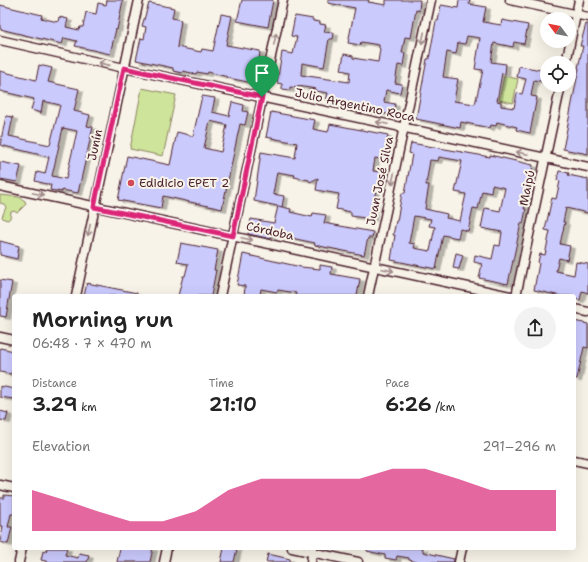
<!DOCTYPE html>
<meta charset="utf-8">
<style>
body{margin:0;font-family:"Shantell Sans",sans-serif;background:#f2f2f2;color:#222;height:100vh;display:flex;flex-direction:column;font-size:15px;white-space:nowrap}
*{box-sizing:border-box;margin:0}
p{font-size:13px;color:#767676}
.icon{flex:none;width:22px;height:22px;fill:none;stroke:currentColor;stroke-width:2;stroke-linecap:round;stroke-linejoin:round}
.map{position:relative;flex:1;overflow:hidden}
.drawer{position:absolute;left:12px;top:294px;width:564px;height:256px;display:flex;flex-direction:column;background:#fff;border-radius:4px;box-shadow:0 4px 16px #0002}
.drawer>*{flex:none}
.needle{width:26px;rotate:302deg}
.tools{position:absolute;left:540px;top:12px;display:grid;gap:8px}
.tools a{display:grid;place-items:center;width:36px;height:36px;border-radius:50%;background:#fff;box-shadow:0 4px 16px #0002;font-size:20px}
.pin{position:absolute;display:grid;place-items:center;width:34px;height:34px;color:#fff;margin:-41px -17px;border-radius:50% 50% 50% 0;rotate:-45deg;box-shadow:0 0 4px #0007}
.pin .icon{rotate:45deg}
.round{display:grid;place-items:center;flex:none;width:42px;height:42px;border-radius:21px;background:#f2f2f2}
.overview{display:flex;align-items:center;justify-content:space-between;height:68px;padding:0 20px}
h1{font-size:22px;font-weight:600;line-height:30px}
.stats{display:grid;grid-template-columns:repeat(3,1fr);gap:6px;height:68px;padding:4px 20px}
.stats div{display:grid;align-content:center}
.stats b{font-size:20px;font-weight:600}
.stats small{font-size:11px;font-weight:400}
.stats p{font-size:11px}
.chart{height:112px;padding:8px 20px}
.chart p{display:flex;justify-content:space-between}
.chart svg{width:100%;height:72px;margin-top:4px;fill:#db2777;opacity:.7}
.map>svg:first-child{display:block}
.green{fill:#cee49a;stroke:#8c8262}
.building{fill:#cbcafd;stroke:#4a1f2b;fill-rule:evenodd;filter:url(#shadow)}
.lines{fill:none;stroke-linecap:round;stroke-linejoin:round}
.minor-casing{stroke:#4a1f2b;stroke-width:11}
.minor{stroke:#f7f3e8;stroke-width:8}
.oneway{stroke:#a0898a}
.route-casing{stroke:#fff;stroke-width:8}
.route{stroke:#db2777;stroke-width:5}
.poi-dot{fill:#d1495b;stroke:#f7f3e8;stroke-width:1.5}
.labels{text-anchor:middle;stroke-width:4;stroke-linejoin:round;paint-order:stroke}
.street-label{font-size:12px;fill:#4a1f2b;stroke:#f7f3e8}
.poi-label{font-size:12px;fill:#4a1f2b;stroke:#f7f3e8;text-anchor:start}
</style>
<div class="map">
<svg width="588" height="562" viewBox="0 0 588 562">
<defs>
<filter id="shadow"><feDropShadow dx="4.5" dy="2.5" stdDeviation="0" flood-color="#0004"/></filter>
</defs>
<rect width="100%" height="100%" fill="#f7f3e8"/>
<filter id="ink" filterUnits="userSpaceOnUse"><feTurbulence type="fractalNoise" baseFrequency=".025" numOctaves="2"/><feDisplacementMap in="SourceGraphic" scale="8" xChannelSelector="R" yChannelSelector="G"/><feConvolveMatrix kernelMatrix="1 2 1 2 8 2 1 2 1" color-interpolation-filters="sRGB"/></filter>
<g filter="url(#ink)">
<g class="green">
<polygon points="504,76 518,79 513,103 499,100"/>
<polygon points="142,88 176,95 163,156 130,149"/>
<polygon points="0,195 19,197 25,201 26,204 17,213 14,211 11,212 10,218 8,220 4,219 2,217 6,207 4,204 0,203"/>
</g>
<g class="building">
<polygon points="107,0 123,0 117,30 116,29 110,54 75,46 77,41 64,38 62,44 0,29 0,5 42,15 41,18 58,22 59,17 68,19 66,27 79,30 80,27 83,27 86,12 96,14 98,3 106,5"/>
<polygon points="242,0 273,0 268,27 237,21"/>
<polygon points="328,0 369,0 368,2 386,5 386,0 420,0 419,11 416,10 411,38 405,37 402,53 405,53 403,66 398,65 395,83 402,84 400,93 386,90 384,102 395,104 393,115 369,111 350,106 350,105 326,100 328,93 316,91 316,89 298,86 298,88 290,87 290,90 282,89 282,84 277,83 282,52 293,54 297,37 291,36 295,16 313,19 313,21 320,22 320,24 326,25 324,32 334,33 333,39 329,39 324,67 302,63 301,75 349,82 350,72 341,70 344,54 353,56 353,58 378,62 380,49 379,48 379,45 361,42 360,45 348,43 355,8 328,3"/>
<path d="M459 0H470L469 4 486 7 483 22 501 25 502 20 528 25 524 44 514 42 513 47 494 43 491 62 506 64 505 74 502 73 497 101 501 102V106L514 108 517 93 522 94 526 79 517 77 519 66 547 71V82L534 80 531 96 537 97 530 133 516 130 517 127 497 122 496 126 491 125 490 128 461 122 460 128 416 119 427 59H429L436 21H438L441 5 458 8ZM467 36 480 38 475 69 483 70 475 104 454 101 458 79 443 77 447 52 456 54 458 43 465 44Z"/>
<polygon points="149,3 174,8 172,18 181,20 177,47 201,52 202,49 213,51 221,14 232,16 226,45 260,51 259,60 257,59 253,83 228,78 228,77 208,72 207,74 197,72 196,74 183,71 182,73 173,71 173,68 136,60 141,38 144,39 146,27 142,26"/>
<polygon points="586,24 588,24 588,154 563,149 579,68 578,68 583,46 580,46"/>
<path d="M39 65 52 68 48 82 79 89 74 111 90 115 87 126 93 127 78 193 62 190V192L50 190 51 185 35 181 37 172 45 174 49 157 0 145 6 116 13 117 9 136 50 145 60 105 43 101 41 113 31 110 34 99 0 91V71L36 80ZM63 128 77 131 66 179 52 176Z"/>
<path d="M202 96 215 98 212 112 229 116 232 102 244 105 243 111 248 112 245 125 240 124 222 209 163 196 161 208 118 200 127 156 170 165 177 132 193 136ZM210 121 227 125 221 152 204 148Z"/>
<polygon points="271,112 315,120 313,129 328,132 330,124 388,135 384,160 375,158 373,171 382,172 380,183 378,183 377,188 376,188 372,219 351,216 351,212 336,209 339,194 316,190 318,178 310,182 309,180 294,177 295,175 277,172 273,194 284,196 282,207 254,201 261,152 295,158 297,143 266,137"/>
<path d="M411 143 490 157V155L533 165 524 209H526L523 224 521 223 508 284 479 278 482 264 474 262 475 255 492 259 495 245 500 246 502 232 481 228 485 208 500 211 505 188 492 185 491 193 482 191 478 209 473 208 468 231 460 229 458 238 443 235 436 269 391 260 395 235H393L396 221H397L402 193H405L412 154 409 153ZM439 157 462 161 455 192 466 194 460 221 446 218 447 214 425 209 429 185H426L430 160 438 161ZM414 216 431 219 429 226 435 227 430 251 414 248 415 244 409 243Z"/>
<polygon points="0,162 21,166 17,182 0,179"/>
<polygon points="559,171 569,173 568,175 588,179 588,213 566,208 563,222 565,222 560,244 570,246 567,260 559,258 556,271 574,275 576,262 588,264 588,293 582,291 580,300 574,299 574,296 561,296 534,290 539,263 538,262 540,254 545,255 550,231 545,230 552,198 556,199 560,181 557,180"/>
<polygon points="278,206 291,209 290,212 312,217 313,213 326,215 324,223 373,232 372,238 368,238 364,255 314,245 315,243 272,234 271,239 248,234 251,219 274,223"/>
<polygon points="0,241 19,246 17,259 0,255"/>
<polygon points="181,243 218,250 214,270 216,270 211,296 178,296 183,276 185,276 188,264 177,262"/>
<polygon points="456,253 463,255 459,269 453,268"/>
<polygon points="243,254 301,267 320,269 320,265 332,267 331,274 360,279 357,296 295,296 296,293 278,290 277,292 261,289 260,296 244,296 245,286 237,285"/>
<polygon points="0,280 12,282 6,317 0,316"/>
<polygon points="87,283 137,293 137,296 84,296"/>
<polygon points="574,321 588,324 588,348 584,347 577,379 574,379"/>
<polygon points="0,348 14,351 14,368 13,368 11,374 0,372"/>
<polygon points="0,386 14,389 14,399 0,397"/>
<polygon points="0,411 8,413 6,421 0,420"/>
<polygon points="4,495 14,496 14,514 11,514 8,527 12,527 8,544 0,542 3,526 0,526 0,498 4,498"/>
<polygon points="47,548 67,548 65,555 78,558 79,553 89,555 87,562 50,562 41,560 43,551 46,552"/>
<polygon points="120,548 153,548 150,562 117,562"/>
<polygon points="224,548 237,549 234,562 221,562"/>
<polygon points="367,548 423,548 423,552 454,559 454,562 417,562 409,560 409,558 397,556 396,560 385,558 385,555 367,551"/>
<polygon points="268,554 290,559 290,562 266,562"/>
</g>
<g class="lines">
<g class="minor-casing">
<g id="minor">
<polyline points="510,0 588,17"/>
<polyline points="0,40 124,68 588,167"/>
<polyline points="566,63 579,0"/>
<polyline points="0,186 510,296"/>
<polyline points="76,296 139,0"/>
<polyline points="220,296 283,0"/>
<polyline points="368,296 431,0"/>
<polyline points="516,296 561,85"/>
<polyline points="574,309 588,312"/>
<polyline points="0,337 14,340"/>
<polyline points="574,460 588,463"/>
<polyline points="0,485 14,488"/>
<polyline points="292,548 358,562"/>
<polyline points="19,562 22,548"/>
<polyline points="164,562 167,548"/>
<polyline points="311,562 313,549"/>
<polyline points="459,562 462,548"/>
</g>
</g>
<use href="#minor" class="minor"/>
</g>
<defs><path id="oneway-shaft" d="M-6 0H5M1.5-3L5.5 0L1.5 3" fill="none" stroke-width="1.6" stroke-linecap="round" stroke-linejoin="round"/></defs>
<g class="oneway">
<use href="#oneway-shaft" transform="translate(423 38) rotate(102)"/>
<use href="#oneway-shaft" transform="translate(275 39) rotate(-78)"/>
<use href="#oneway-shaft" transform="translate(104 64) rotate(-167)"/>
<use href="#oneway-shaft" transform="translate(382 123) rotate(-168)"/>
<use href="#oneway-shaft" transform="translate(522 153) rotate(-168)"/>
<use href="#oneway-shaft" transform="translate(393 179) rotate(102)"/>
<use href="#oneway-shaft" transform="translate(38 194) rotate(12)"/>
<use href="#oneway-shaft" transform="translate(89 230) rotate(102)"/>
<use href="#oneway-shaft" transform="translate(247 239) rotate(12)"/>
<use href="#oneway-shaft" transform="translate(388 270) rotate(12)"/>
</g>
</g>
<g class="lines" filter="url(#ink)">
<g class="route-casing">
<polygon id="route" points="124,68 262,97 233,236 94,207"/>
</g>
<use href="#route" class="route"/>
</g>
<circle class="poi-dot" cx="131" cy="183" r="4"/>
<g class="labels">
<g class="street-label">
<text transform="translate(355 105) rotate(12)" y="4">Julio Argentino Roca</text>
<text transform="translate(95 145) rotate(-78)" y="4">Junín</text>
<text transform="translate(380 181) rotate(-78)" y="4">Juan José Silva</text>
<text transform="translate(527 188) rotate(-78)" y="4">Maipú</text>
<text transform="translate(270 231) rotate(12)" y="4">Córdoba</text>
</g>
<g class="poi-label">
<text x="139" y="187">Edidicio EPET 2</text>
</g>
</g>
</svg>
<div class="tools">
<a><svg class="needle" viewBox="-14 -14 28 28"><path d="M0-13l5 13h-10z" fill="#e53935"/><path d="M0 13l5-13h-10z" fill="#767676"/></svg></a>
<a><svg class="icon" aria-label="locate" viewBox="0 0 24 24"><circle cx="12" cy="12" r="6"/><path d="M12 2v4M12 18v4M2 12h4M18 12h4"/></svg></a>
</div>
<div class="pin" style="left:262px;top:97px;background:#1e9e55"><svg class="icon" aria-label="arrive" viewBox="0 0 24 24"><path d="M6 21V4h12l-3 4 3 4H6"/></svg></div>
<section class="drawer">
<div class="overview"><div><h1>Morning run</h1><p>06:48 · 7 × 470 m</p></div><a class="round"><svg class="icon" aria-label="share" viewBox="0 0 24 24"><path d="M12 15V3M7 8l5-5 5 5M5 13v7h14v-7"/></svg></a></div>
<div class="stats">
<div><p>Distance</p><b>3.29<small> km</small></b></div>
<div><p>Time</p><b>21:10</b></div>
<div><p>Pace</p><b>6:26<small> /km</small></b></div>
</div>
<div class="chart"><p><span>Elevation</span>291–296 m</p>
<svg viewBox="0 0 160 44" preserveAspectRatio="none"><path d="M0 44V19L10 25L20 32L30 38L40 38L50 32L60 19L70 12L80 12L90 12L100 12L110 6L120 6L130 12L140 19L150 19L160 19V44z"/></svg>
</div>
</section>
</div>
